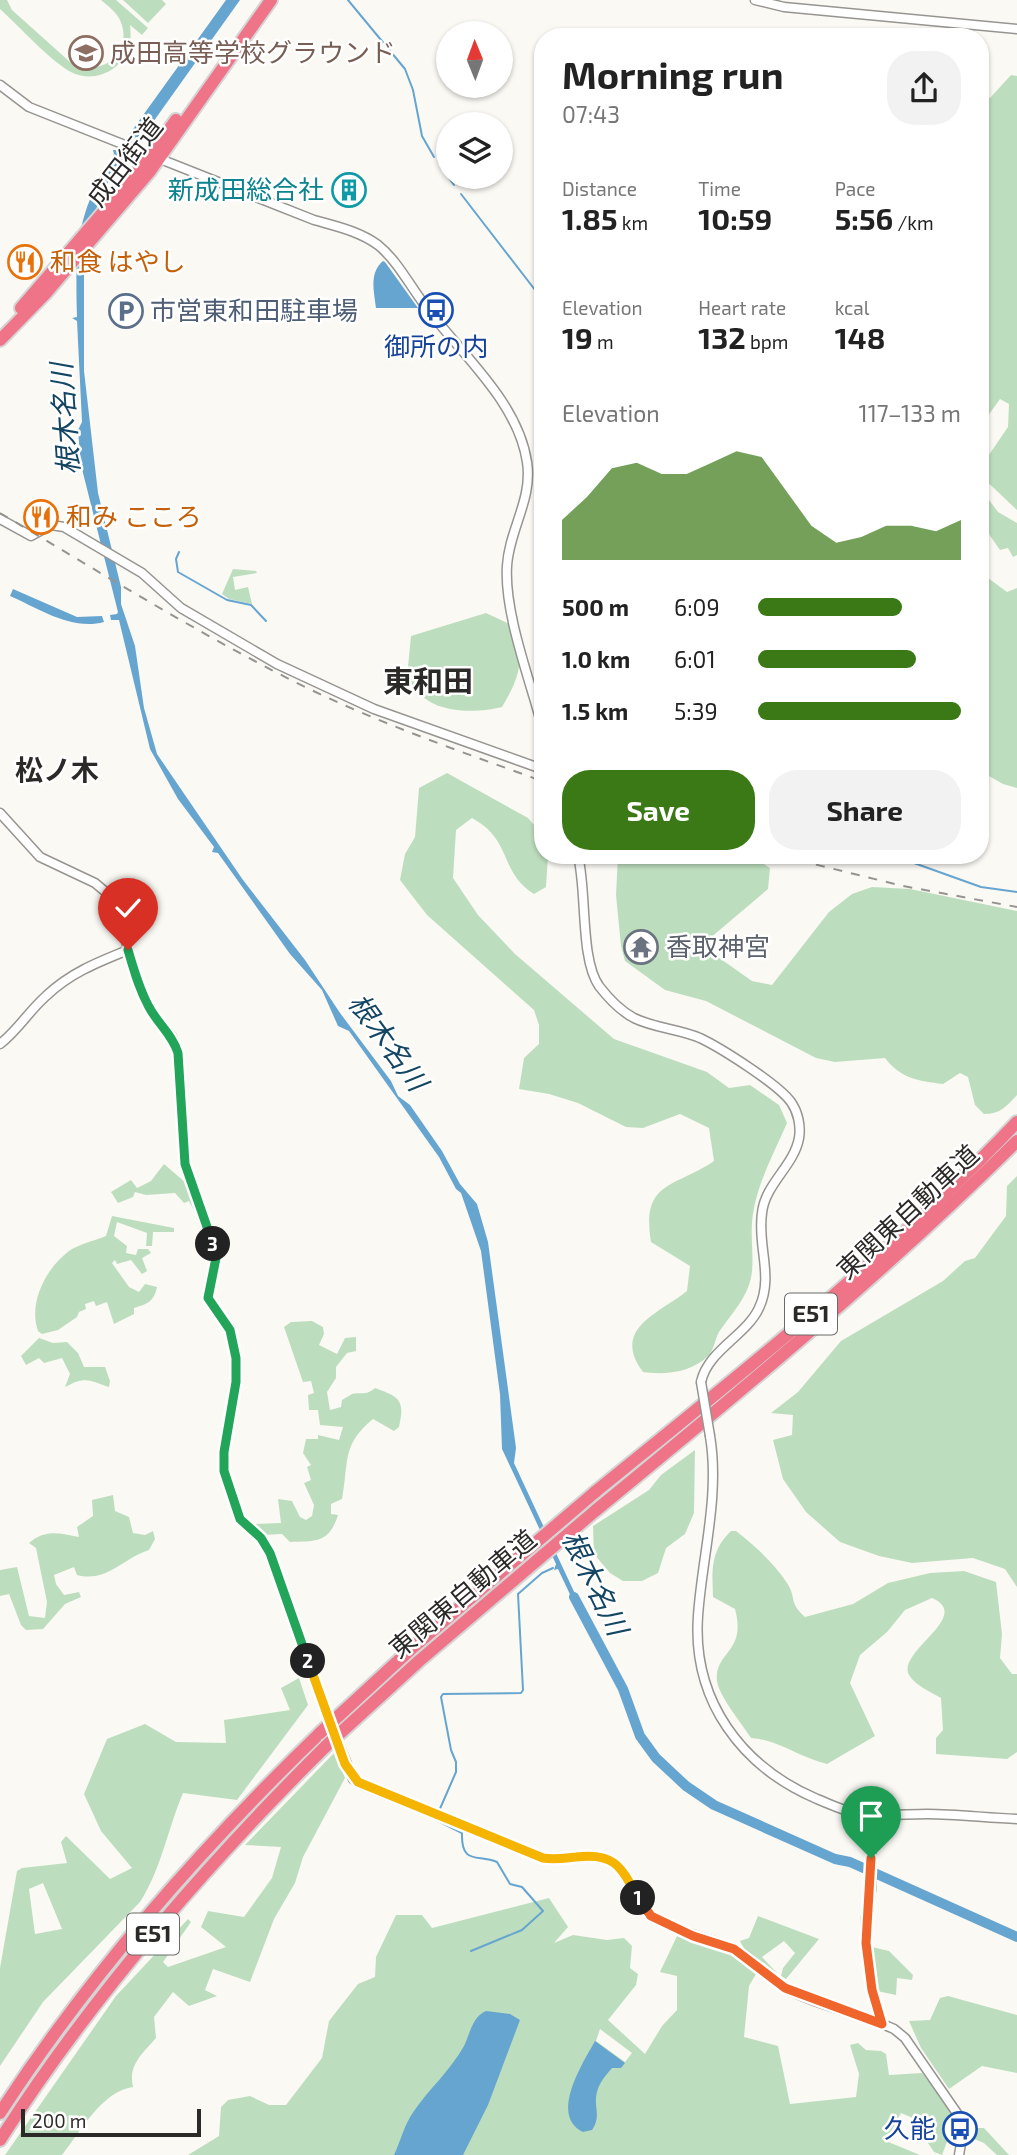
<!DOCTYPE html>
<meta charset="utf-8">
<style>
body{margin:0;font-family:"Exo 2","Noto Sans JP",sans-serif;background:#f2f2f2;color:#222;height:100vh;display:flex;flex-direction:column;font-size:26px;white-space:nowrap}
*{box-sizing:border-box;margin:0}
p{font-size:23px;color:#767676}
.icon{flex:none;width:38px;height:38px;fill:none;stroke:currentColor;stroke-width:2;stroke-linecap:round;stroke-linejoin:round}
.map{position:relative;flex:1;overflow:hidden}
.details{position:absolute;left:534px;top:28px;width:455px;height:836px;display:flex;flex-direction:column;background:#fff;border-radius:28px;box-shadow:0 2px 5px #0004}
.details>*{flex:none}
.needle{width:46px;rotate:359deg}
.tools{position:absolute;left:436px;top:21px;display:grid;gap:14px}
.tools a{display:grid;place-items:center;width:77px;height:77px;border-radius:50%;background:#fff;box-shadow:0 2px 5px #0004;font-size:35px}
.scale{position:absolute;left:21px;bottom:18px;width:180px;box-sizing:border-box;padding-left:7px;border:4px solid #2b2a28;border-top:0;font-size:19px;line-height:24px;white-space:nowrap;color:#2b2a28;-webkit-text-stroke:5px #fff;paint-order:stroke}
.pin{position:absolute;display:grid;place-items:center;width:60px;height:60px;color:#fff;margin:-72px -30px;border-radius:50% 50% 50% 0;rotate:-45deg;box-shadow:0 0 7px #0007}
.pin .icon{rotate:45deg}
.km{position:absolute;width:35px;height:35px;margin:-18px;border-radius:50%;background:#222;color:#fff;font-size:19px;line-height:35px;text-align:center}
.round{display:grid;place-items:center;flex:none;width:74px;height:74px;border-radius:28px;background:#f2f2f2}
.overview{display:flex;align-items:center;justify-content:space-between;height:119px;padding:0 28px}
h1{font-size:38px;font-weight:700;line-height:52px}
.figures{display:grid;grid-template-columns:repeat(3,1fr);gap:10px;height:119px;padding:7px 28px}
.figures div{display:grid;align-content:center}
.figures b{font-size:30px;font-weight:700}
.figures small{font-size:19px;font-weight:400}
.figures p{font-size:19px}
.chart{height:196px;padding:14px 28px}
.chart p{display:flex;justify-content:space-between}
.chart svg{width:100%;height:126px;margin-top:7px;fill:#3a7915;opacity:.7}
.primary-button{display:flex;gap:14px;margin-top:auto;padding:14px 28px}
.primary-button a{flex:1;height:80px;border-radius:28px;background:#3a7915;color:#fff;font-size:28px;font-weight:700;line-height:80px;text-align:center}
.primary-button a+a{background:#f2f2f2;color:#222}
ul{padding:0 28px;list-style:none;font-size:23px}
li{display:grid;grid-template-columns:112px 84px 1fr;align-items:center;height:52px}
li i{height:18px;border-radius:9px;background:#3a7915}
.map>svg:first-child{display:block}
.green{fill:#bddebe;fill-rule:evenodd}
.water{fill:#66a5d0}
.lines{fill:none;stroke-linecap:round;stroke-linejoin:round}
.stream{stroke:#66a5d0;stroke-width:2}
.river{stroke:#66a5d0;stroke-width:10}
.minor-casing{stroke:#979591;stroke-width:11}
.highway-casing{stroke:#d5d4d4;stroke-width:16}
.minor{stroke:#fff;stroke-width:8}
.highway{stroke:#ef7488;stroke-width:12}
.rail{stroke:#969491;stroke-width:2;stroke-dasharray:9 9;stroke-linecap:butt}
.minor-bridge-casing{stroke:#979591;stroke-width:11;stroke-linecap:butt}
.highway-bridge-casing{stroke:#d5d4d4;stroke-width:16;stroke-linecap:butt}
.minor-bridge{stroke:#fff;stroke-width:8}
.highway-bridge{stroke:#ef7488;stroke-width:12}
.split-1-casing{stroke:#fff;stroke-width:14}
.split-2-casing{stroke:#fff;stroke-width:14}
.split-3-casing{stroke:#fff;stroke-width:14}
.split-4-casing{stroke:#fff;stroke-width:14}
.split-1{stroke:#f0652b;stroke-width:9}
.split-2{stroke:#f5b400;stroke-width:9}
.split-3{stroke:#22a559;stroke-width:9}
.split-4{stroke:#22a559;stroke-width:9}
.labels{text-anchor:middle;stroke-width:5;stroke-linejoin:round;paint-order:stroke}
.shield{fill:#fff;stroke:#6b6a68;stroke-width:2}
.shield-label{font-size:24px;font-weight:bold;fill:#2b2a28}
.education-label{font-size:26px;fill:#785e54;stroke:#fff;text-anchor:start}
.street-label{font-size:26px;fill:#2b2a28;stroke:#fff}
.culture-label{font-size:26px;fill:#0d838f;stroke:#fff;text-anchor:end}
.food-label{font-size:26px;fill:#c56008;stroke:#fff;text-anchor:start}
.service-label{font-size:26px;fill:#4e5e75;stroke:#fff;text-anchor:start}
.transit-label{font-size:26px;fill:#164399;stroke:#fff}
.worship-label{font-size:26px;fill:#5b616d;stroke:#fff;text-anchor:start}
.water-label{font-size:28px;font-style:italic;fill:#144563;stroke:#fff}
.neighbourhood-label{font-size:28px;font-weight:bold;fill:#2b2a28;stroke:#fff}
.quarter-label{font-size:30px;font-weight:bold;fill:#2b2a28;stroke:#fff}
</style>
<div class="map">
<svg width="1017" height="2155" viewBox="0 0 1017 2155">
<rect width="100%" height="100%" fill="#fbf9f4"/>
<g class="green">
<path d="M0 0H7L12 10 70 62C99 80 135 53 120 20 116 12 108 6 101 0H116L148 28 142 35 130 25C132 42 129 57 114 68 102 77 86 79 73 73 53 64 18 25 0 9Z"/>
<polygon points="123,0 162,0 166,4 148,23"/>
<polygon points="1011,75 1017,76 1017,510 980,475 980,468 1008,427 1009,404 1000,399 980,427 980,95 990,98"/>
<polygon points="980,488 998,512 1017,523 1017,555 1013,557 1008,548 1000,550 984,527 980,528"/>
<polygon points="233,569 256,571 257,573 233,577 235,590 248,587 252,604 229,599 222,594"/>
<polygon points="980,572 1007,592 1017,588 1017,788 1003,784 980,771"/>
<path d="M486 613 520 629C522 664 520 677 502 707 479 713 440 714 421 695 416 690 411 683 407 677L411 636Z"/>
<path d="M447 773 528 818 542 834V856H548L546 887 534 894C499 873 513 840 472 818L456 830 453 878 478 915 515 954 614 1039 707 1072 729 1088 750 1085 779 1105 787 1123C775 1151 760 1178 754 1208 749 1233 754 1249 752 1271 750 1295 732 1313 719 1332 715 1339 714 1350 708 1356 691 1373 664 1375 643 1372 611 1329 658 1314 687 1291L690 1266 651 1242C641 1181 674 1188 714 1161L709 1128 680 1114 643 1128 626 1127 578 1103 549 1094 519 1089 524 1058 539 1044V1025L534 1010 427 915 400 880 405 854 415 837 419 788Z"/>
<path d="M618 856H752L770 868 768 889 709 939 708 950 752 981 772 985 829 912 852 894 872 887 910 889 1017 911V1095C1006 1107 1000 1114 984 1114L975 1105 968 1077 960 1073 943 1084C918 1081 900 1078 885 1058L835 1062 816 1058 706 1001 665 990 625 961 621 946 616 895Z"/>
<polygon points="164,1164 186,1183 200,1217 198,1218 189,1201 184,1203 175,1193 146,1195 135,1192 133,1197 118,1203 111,1192 131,1180 137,1188 151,1181"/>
<polygon points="1017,1176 1017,1587 1005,1569 973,1558 912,1563 879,1556 840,1542 806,1512 783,1479 773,1440 792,1435 793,1415 771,1413 798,1392 841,1341 943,1281 965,1261 975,1258 1006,1216 1007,1186"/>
<path d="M112 1216 174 1228V1232H153L152 1246H146L147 1233 117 1222 114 1236 127 1246 126 1253 136 1255 138 1249H148L151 1253 142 1258 147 1271 142 1274 131 1260 117 1264 115 1260 112 1263 129 1287 139 1292 145 1284 157 1287C154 1302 147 1304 134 1308V1314L114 1324 107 1302 96 1306 94 1301 85 1304 86 1309 79 1312 77 1317 58 1330 42 1334 38 1331C28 1303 46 1268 69 1251 79 1244 94 1241 106 1236Z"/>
<path d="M312 1321 323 1327 324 1334 319 1345 337 1354 345 1338 356 1337V1351L347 1353 336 1367V1378L327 1392 330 1410 341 1407 342 1400 352 1394C361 1392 366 1396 375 1388 400 1397 405 1400 399 1427L394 1431 373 1419C341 1445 349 1463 342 1499L331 1504V1514L338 1515C329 1543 317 1541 290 1542L282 1534 262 1535 253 1524 281 1523 278 1499 292 1501 300 1517 306 1520 312 1516 314 1505 304 1483 311 1480 307 1467 311 1465 303 1453 306 1439H318V1435L339 1440 343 1427 320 1425 318 1410H309L308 1395 314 1393 311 1381 303 1382 284 1327 291 1322Z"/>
<path d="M39 1338 53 1343 67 1342 78 1353 84 1367H105L110 1381 109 1387C89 1380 85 1376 65 1387L70 1374 62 1358 44 1363 39 1358 26 1365 21 1356Z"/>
<polygon points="695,1450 694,1513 685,1534 666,1548 658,1573 642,1581 623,1581 610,1573 594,1554 593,1526 649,1490 661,1475"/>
<path d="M113 1495 115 1511 129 1517 133 1533 145 1535 153 1531 155 1539 149 1550C123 1558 107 1583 77 1575L74 1567 54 1575 56 1584 64 1595 79 1592 81 1597 65 1604 43 1629 26 1630 21 1625 9 1594 0 1596V1570L17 1567 29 1616 45 1618 47 1602 36 1548 29 1543C45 1529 60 1533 79 1537L77 1527 93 1516 92 1500Z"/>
<path d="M731 1531H736C754 1545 774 1563 787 1583 797 1598 788 1602 805 1617L853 1604 888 1583 930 1573 964 1571 996 1582 1002 1634 1000 1658 1012 1674H1017V1752L1007 1759 936 1754V1738L943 1730 941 1698C931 1692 916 1686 909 1675 896 1652 974 1616 932 1598L905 1610 887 1632 860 1655 850 1683 875 1736 827 1764C800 1758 779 1740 751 1738 742 1724 719 1696 717 1681 714 1651 747 1653 735 1609L713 1597C712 1571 710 1551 731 1531Z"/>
<path d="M299 1678 308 1705 237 1800 183 1793C168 1828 161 1870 140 1902L43 2002 0 2066V1968L17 1871 22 1868 67 1863 61 1842 66 1836 110 1879 132 1868 101 1831 84 1794 107 1739 145 1724 176 1742 226 1743 224 1720 290 1710 281 1688ZM43 1883 62 1929 35 1934 29 1889Z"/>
<path d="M335 1752 345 1778 303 1857 295 1883 274 1919 250 1982 213 1969 205 1990 217 1996 189 2006 173 1992 154 2017 156 2038C142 2054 128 2065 133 2087 101 2092 81 2131 62 2155H5L116 1996 188 1919 191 1922 163 1962 168 1967 226 1947 201 1927 208 1911 244 1917 272 1878 281 1847 245 1845Z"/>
<path d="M549 1898 568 1927 554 1943 573 1935 607 1940 624 1938 632 1946 630 1968 638 1974 636 1985 608 2020 645 2054 662 2026 677 2010V1976L660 1972 677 1936C714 1946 728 1946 756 1974L749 1986 744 2037 778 2046 790 2104 856 2097 859 2074 850 2045 858 2043 866 2050 881 2051 886 2054 889 2075 922 2073 954 2115 957 2122V2140L948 2139 942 2155 934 2152 928 2143 934 2127 901 2113 886 2141 920 2155H188L219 2136 221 2107 228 2100 250 2096 269 2105H286L322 2058 329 2021 358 1984 375 1977 376 1957 396 1915H422L432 1928ZM600 2029 632 2053 625 2062 596 2041Z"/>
<path d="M758 1916 819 1939 786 1979 781 1976 783 1968 795 1953 784 1941 762 1957 777 1973 775 1976C761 1967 747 1956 740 1941L749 1938Z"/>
<polygon points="872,1947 889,1951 913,1975 912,1980 897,1978 896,1995 877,1991 871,1961"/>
<polygon points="948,1996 1017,2015 1017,2073 982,2066 949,2089 921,2048 909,2021 930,2020 940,1998"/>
<polygon points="972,2128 984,2128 1009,2155 997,2155 984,2143 967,2136"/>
</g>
<g class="water">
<path d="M226 0H240L116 174 111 176 96 209 84 261V371L98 493 121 587V604L135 646 144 708 157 754 243 880 305 960 340 1013 391 1081 398 1096 410 1105 442 1151 460 1184 477 1204 488 1242 516 1448 514 1463 583 1611 576 1607 558 1569 554 1570 556 1564 502 1449 500 1394 481 1251 461 1193 456 1189 439 1157 349 1031 338 1026 322 990 290 954 218 853 212 852 214 847 178 799 150 749 119 620H111L110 615 117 614 118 612 81 465 78 430 82 422 77 321 72 318 77 317C75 248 76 213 114 154L113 150H118Z"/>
<path d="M383 261 385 262 418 308H376C374 290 369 273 383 261Z"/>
<path d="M13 589 77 617 102 616 104 622C71 631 38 608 10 596Z"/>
<path d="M486 2011 510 2014 520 2020 488 2105 463 2155H394C401 2140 404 2125 414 2111 429 2089 450 2071 464 2046 470 2034 472 2017 486 2011Z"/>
<path d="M595 2041 625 2063 621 2068H612C606 2075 599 2083 597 2092 593 2107 602 2116 592 2130L583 2132C549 2115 583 2063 595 2041Z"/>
</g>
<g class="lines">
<g class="stream">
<polyline points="348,0 405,69 413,90 422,136 434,157"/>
<polyline points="441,167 454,185"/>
<polyline points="461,194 542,299"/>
<polyline points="179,552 176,559 178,572 227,600 251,605 266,621"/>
<polyline points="881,856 914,863 981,887 1017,892"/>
<polyline points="439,1811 456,1772 456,1762 451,1750 441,1697 443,1694 521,1693 523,1690 518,1594 542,1573 553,1568"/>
<path d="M436 1820 462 1833C461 1865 477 1854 497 1862L510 1884 522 1887 543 1911 522 1930 471 1951"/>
</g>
<polyline class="river" points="574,1597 623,1689 640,1736 656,1758 686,1786 714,1805 835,1859 850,1862 1017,1937"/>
<g class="minor-casing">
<g id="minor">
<polyline points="755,0 784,7 1017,29"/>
<path d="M0 85 29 107 314 220C335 226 359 231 378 245 398 261 411 288 427 308 462 355 518 402 527 462 533 499 509 530 507 566 504 613 530 680 542 726"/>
<polyline points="0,519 31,536 51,525 64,527 142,573 181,608 277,664 374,709 542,769"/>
<path d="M0 813 40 857 95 883 114 899 139 987 150 1009 172 1037 178 1053 185 1164 216 1258 208 1298 230 1330 236 1358V1383L224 1452V1471L240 1519 261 1538 269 1553 323 1704 353 1779 364 1786 543 1858C565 1862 587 1850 607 1859 633 1869 631 1902 652 1916 678 1934 710 1937 737 1950 754 1959 766 1977 783 1987 817 2006 859 2013 894 2029L905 2038 961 2119 963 2132 959 2155"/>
<path d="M578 856C587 891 580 959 599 986 609 999 619 1010 634 1018 654 1028 679 1029 700 1038 721 1048 778 1084 791 1102 798 1112 801 1126 799 1138 794 1166 765 1184 762 1213 757 1246 774 1276 759 1308 746 1336 708 1350 701 1382"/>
<path d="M0 1044C18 1030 29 1011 46 996 70 973 98 962 128 950"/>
<path d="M710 1436C720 1496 702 1557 698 1616 692 1701 742 1767 817 1799 830 1804 843 1811 857 1813 879 1817 904 1814 927 1814 957 1814 987 1818 1017 1819"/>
<polyline points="872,1815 871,1890 866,1918 866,1943 872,1990 882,2024"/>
</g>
</g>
<g class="highway-casing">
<g id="highway">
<polyline points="21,308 143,166 176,120"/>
<polyline points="0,340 45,294 150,171 271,0"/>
<path d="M594 1493C739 1375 888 1258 1017 1122"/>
<path d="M595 1511C740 1392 884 1273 1017 1141"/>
<path d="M0 2113C90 1974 201 1848 320 1733"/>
<path d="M0 2140C92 1996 205 1866 326 1746"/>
</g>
</g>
<use href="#minor" class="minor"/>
<use href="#highway" class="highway"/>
<g class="rail">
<path d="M0 513C98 571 194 631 295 682 375 722 459 751 542 781"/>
<polyline points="781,856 903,886 1017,907"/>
</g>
<g class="minor-bridge-casing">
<polyline id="minor-bridge" points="701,1382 710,1436"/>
</g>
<g class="highway-bridge-casing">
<g id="highway-bridge">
<polyline points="320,1733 410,1650 594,1493"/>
<polyline points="326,1746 419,1661 595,1511"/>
</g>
</g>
<use href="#minor-bridge" class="minor-bridge"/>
<use href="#highway-bridge" class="highway-bridge"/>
</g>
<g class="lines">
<g class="split-1-casing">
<polyline id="split-1" points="638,1898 651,1916 693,1936 734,1949 785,1988 882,2024 872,1990 866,1943 871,1858"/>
</g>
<g class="split-2-casing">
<path id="split-2" d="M308 1661 345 1764 358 1782 543 1858C555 1860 565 1858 576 1857 615 1852 621 1867 638 1898"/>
</g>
<g class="split-3-casing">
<polyline id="split-3" points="213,1244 216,1258 208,1298 230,1330 236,1358 236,1382 224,1452 224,1471 240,1519 261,1538 270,1553 308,1661"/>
</g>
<g class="split-4-casing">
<path id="split-4" d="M128 950C134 970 139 989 149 1007 158 1024 172 1034 178 1053L185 1164 213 1244"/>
</g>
<use href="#split-1" class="split-1"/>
<use href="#split-2" class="split-2"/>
<use href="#split-3" class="split-3"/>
<use href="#split-4" class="split-4"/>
</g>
<defs>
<g id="school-ring" transform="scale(1.75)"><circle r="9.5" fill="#fff" stroke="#8d6e63" stroke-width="1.5"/><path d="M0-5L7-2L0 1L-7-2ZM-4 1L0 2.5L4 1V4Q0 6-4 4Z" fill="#8d6e63"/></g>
<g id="building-ring" transform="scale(1.75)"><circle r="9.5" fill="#fff" stroke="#0f9aa8" stroke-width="1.5"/><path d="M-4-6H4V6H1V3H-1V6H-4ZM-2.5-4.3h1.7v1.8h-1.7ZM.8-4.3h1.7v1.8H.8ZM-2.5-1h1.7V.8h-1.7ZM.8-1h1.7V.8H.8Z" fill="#0f9aa8"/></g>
<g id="restaurant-ring" transform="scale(1.75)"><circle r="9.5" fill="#fff" stroke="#e8710a" stroke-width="1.5"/><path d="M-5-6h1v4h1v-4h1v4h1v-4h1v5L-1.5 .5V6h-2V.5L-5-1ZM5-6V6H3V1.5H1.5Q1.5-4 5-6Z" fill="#e8710a"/></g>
<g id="bus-ring" transform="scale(1.75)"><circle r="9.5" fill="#fff" stroke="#1a4fb4" stroke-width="1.5"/><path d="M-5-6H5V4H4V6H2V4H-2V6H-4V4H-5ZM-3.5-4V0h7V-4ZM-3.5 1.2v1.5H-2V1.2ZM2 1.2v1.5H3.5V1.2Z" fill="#1a4fb4"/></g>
<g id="parking-ring" transform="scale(1.75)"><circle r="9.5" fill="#fff" stroke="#5c6f8a" stroke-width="1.5"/><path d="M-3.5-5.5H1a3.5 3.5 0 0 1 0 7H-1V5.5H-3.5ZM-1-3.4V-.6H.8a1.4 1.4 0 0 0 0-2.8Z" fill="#5c6f8a"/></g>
<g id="temple-ring" transform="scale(1.75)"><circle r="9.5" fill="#fff" stroke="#6b7280" stroke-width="1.5"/><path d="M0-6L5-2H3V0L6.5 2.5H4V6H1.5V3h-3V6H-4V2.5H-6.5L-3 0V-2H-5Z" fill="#6b7280"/></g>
</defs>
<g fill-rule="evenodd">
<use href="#school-ring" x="86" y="53"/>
<use href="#building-ring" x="349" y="190"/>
<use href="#restaurant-ring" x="25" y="262"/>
<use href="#bus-ring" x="436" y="310"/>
<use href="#parking-ring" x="126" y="311"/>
<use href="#restaurant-ring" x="41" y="517"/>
<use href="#temple-ring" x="641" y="947"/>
<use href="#bus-ring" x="960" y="2129"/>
</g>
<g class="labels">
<g class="shield">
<rect x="785" y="1293.5" width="52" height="41" rx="5"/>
<rect x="127" y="1913.5" width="52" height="41" rx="5"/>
</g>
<g class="shield-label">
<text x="811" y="1322">E51</text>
<text x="153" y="1942">E51</text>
</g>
<g class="education-label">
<text x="110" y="62">成田高等学校グラウンド</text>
</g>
<g class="street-label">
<text transform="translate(125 162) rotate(-52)" y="9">成田街道</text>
<text transform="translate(908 1212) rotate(-43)" y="9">東関東自動車道</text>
<text transform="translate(463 1594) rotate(-40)" y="9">東関東自動車道</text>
</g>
<g class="culture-label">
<text x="324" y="199">新成田総合社</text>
</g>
<g class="food-label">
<text x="50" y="271">和食 はやし</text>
<text x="66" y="526">和み こころ</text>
</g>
<g class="service-label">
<text x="150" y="320">市営東和田駐車場</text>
</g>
<g class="transit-label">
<text x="436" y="356">御所の内</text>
<text x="936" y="2138" text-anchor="end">久能</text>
</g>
<g class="worship-label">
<text x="666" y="956">香取神宮</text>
</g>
<g class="water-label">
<text transform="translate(65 419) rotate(-94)" y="10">根木名川</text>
<text transform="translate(388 1042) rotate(54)" y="10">根木名川</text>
<text transform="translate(595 1583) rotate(64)" y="10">根木名川</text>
</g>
<g class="neighbourhood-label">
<text x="57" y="780">松ノ木</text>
</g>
<g class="quarter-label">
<text x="428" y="692">東和田</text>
</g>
</g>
</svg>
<div class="tools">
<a><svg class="needle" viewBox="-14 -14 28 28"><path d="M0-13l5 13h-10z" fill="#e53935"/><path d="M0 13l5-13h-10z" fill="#767676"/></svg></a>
<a><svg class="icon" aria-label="layers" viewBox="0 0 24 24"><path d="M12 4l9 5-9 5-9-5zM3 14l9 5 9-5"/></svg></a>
</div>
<div class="scale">200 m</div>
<div class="pin" style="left:871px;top:1858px;background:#1e9e55"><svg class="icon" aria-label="arrive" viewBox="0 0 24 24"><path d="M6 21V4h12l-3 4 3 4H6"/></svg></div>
<div class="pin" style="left:128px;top:950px;background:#d93025"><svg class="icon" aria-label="check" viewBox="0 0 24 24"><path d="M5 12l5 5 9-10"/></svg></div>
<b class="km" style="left:638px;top:1898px">1</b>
<b class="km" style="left:308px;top:1661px">2</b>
<b class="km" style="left:213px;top:1244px">3</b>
<section class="details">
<div class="overview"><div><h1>Morning run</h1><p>07:43</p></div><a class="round"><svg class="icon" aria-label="share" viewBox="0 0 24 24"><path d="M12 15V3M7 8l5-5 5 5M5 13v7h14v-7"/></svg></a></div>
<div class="figures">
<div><p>Distance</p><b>1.85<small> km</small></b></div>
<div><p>Time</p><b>10:59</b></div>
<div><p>Pace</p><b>5:56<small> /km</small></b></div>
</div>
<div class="figures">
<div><p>Elevation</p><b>19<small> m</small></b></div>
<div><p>Heart rate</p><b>132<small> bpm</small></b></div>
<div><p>kcal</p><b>148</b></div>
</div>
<div class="chart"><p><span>Elevation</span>117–133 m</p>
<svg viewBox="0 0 160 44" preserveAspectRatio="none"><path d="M0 44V30L10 22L20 12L30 10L40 14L50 14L60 10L70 6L80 8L90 20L100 32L110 38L120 36L130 32L140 32L150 34L160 30V44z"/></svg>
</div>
<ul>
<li><b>500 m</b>6:09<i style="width:71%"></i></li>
<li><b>1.0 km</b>6:01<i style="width:78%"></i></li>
<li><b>1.5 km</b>5:39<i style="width:100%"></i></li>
</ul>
<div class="primary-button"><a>Save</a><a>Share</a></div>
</section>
</div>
